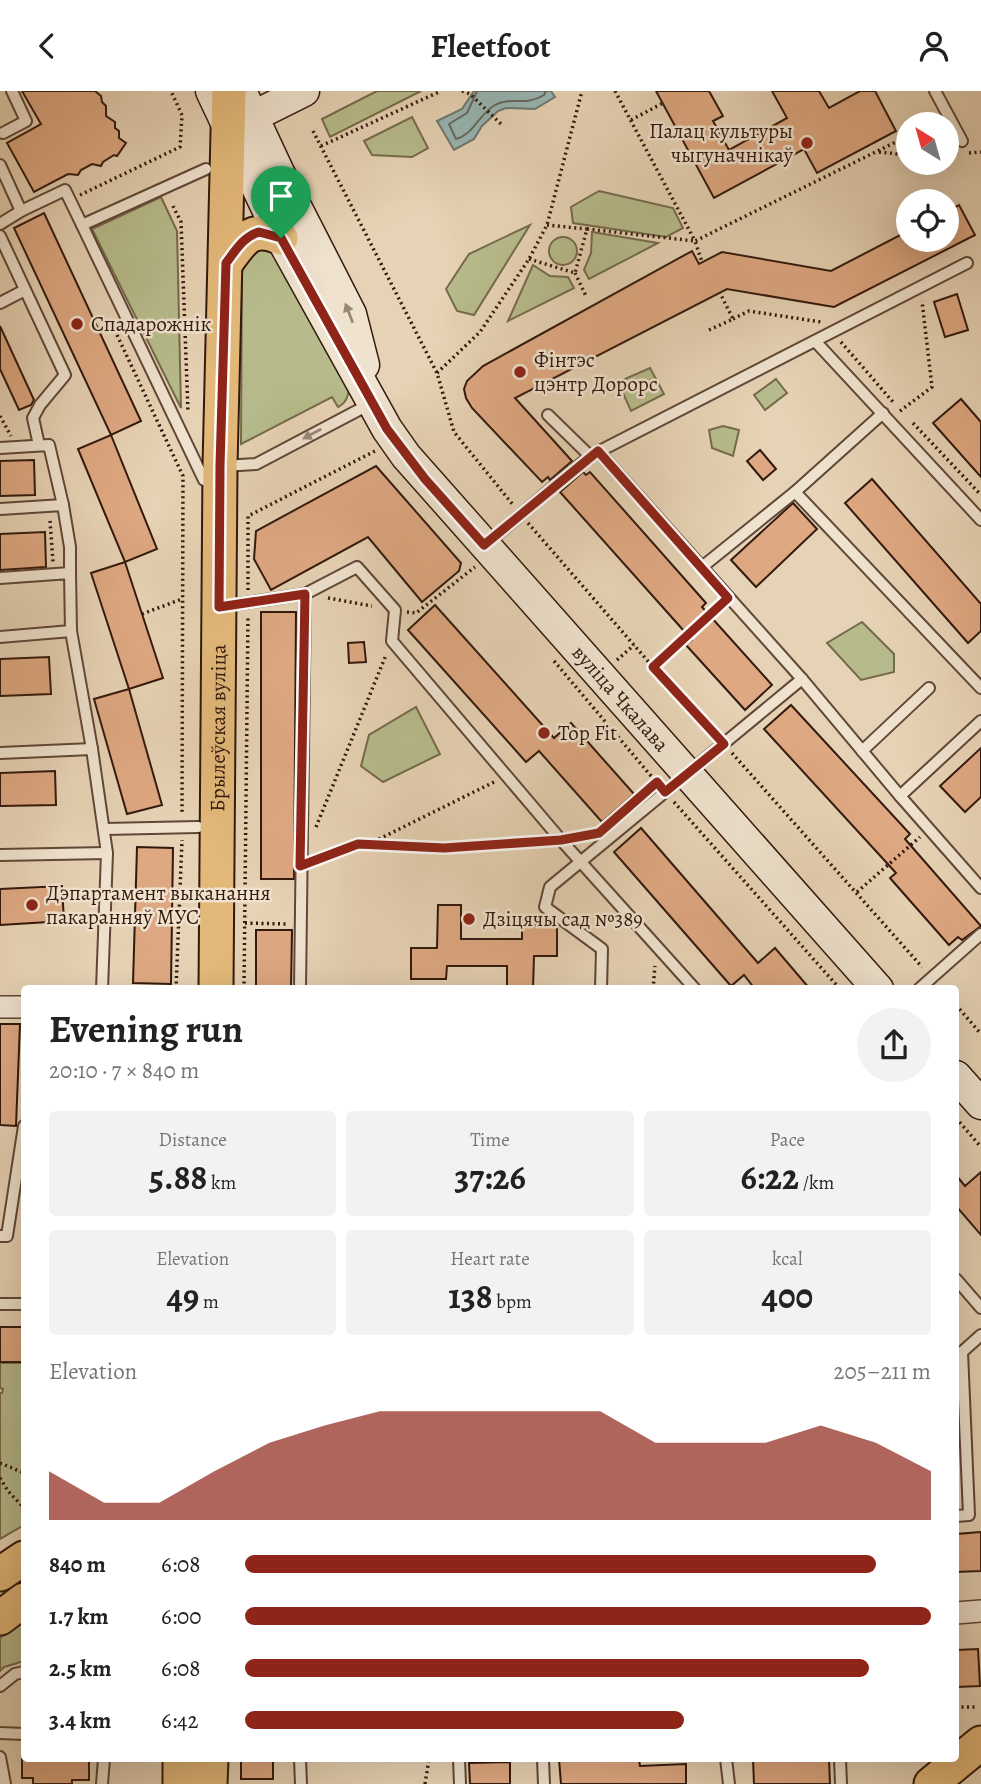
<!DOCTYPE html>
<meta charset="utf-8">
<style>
body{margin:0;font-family:Alegreya,serif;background:#f2f2f2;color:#222;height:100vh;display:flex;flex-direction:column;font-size:26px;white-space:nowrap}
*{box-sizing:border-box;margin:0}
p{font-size:23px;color:#767676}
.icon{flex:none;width:38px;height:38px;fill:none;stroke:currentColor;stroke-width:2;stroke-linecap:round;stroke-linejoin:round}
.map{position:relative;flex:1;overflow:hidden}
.drawer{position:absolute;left:21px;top:894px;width:938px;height:777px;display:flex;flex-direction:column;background:#fff;border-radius:7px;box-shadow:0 7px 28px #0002}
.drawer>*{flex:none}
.needle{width:46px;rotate:323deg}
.fabs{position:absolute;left:896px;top:21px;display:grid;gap:14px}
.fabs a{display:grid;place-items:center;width:63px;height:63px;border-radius:50%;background:#fff;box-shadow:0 7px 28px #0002;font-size:35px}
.pin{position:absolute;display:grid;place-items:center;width:60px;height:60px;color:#fff;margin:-72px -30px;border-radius:50% 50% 50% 0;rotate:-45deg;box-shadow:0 0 7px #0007}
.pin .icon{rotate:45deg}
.round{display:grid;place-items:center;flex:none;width:74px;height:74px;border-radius:37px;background:#f2f2f2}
.headline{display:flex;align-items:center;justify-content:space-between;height:119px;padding:0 28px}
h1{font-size:38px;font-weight:700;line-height:52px}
.metrics{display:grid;grid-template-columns:repeat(3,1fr);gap:10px;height:119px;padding:7px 28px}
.metrics div{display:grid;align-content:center;border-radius:7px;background:#f2f2f2;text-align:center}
.metrics b{font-size:35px;font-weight:700}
.metrics small{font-size:19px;font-weight:400}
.metrics p{font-size:19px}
.chart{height:196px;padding:14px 28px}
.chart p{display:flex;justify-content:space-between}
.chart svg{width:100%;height:126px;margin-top:7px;fill:#8f2418;opacity:.7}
ul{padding:0 28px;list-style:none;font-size:23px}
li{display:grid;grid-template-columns:112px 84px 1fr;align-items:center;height:52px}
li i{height:18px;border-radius:9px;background:#8f2418}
header{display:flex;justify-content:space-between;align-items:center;height:91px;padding:0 28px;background:#fff;font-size:32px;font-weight:700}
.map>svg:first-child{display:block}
.green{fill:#b7bb8b;stroke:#756a4c;stroke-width:2}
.water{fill:#97b6b4;stroke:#6f7771;stroke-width:2}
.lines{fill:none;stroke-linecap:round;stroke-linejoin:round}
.shore{stroke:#656860;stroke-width:2}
.building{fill:#dea882;stroke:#33190d;stroke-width:2}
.lane-casing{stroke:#604737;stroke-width:14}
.street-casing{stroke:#604737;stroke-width:24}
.secondary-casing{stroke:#33190d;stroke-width:33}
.primary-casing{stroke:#33190d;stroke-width:37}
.path{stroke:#33190d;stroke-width:3.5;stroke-dasharray:2 3.5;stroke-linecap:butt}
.lane{stroke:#efe2ce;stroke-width:10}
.street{stroke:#efe2ce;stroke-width:21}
.secondary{stroke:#efe2ce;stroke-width:30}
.primary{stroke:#e3b97a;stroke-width:33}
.oneway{fill:#9a8877}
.route-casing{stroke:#fff;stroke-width:14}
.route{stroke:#8f2418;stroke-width:9}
.poi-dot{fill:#8f2418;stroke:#efe2ce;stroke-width:2.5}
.labels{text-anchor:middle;stroke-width:5;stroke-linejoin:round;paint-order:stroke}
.poi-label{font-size:21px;fill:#33190d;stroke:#efe2ce;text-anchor:start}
.street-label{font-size:21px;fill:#33190d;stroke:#efe2ce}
</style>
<header><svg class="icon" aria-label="back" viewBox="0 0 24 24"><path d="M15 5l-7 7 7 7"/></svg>Fleetfoot<svg class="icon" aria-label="person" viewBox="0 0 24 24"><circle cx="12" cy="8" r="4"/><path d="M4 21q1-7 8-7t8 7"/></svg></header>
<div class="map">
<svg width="981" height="1693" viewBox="0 0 981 1693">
<rect width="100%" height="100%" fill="#e6d2b4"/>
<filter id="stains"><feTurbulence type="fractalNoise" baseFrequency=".00286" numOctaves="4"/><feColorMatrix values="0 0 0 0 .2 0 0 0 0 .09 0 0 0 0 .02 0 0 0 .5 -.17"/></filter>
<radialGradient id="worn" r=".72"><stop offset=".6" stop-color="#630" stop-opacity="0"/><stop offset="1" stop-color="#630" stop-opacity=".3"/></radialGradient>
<g class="green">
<polygon points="377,0 421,0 330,46 322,28"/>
<polygon points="412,26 428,57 412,66 372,64 364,50"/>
<polygon points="599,100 673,117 683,137 666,146 573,132 571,116"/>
<polygon points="161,106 177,140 181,317 92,138"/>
<polygon points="530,134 474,224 457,220 446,198 469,163"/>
<polygon points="592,141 658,152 589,188 584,179 591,162"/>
<circle cx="563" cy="160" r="14"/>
<path d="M270 154 349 298C348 306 346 312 338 316L332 306 241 353 242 171 244 163Z"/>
<polygon points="533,174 550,185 568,186 574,197 508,230"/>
<polygon points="650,277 664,303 631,320 618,291"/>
<polygon points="776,288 787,302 765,319 754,304"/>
<polygon points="723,335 739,339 733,365 712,357 709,339"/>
<polygon points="862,531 894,563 894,581 861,589 827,552"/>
<polygon points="416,616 440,663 383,691 361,675 369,644"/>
<polygon points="0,1272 24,1272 24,1434 0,1448 0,1302 2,1302 3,1298 0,1297"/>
<polygon points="24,1528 24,1570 4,1576 0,1580 0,1547"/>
</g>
<polygon class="water" points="474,0 551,0 555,6 535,18 506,17 498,20 482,35 474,48 454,59 437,30 462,18"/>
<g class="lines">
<path class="shore" d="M477 0 467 22 449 33 456 48C474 43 479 23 495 14 511 5 525 16 544 4L546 0"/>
</g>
<g class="building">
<polygon points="22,0 95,0 101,5 102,11 106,15 106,25 115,31 115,37 119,40 119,47 126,52 117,65 114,64 103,71 101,75 92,73 81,79 78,84 68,83 34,101 7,52 41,33"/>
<polygon points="656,0 709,0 723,25 713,30 729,59 787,27 772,0 819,0 829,17 860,0 875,0 896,40 817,82 804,58 714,107"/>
<polygon points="959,114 975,144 834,216 727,198 515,307 572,370 550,389 548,386 542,391 472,317 466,307 464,298 467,290 483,275 692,160 699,173 722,161 831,180 908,140 908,149 947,149 947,120"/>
<polygon points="44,122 141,330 111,344 14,137"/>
<polygon points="957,203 968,239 945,246 934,211"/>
<polygon points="0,235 34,309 31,314 19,319 0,278"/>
<polygon points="961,308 981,331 981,386 933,332"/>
<polygon points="111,344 157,458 125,471 78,358"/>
<polygon points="760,359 776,378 763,389 747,370"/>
<polygon points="34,369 35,404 0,405 0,370"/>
<polygon points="376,375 461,472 459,480 422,511 368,446 271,499 254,468 256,440"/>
<polygon points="583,381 586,384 590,381 706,512 702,516 772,594 745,619 686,554 692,549 560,401"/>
<polygon points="872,388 981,513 981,540 968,552 845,412"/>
<polygon points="793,412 817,438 756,496 731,469"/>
<polygon points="45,441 46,476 0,479 0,443"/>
<polygon points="125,471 163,587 129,598 91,482"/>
<polygon points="435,514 554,647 571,632 634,703 602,731 539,660 526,671 408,539"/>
<polygon points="261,521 296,521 294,788 261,788"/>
<polygon points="364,551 366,571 349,572 348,552"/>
<polygon points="49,566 51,603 0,605 0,568"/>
<polygon points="129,598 162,714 127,723 94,608"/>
<polygon points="791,614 910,743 905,748 981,835 962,849 958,846 949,854 890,787 896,782 764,638"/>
<polygon points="981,657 981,706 965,721 940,695"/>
<polygon points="55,680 56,714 0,715 0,682"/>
<polygon points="641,737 758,872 775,857 810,898 755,898 744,884 731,895 614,761"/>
<polygon points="137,756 173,757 171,893 133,892"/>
<polygon points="62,795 64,830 0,834 0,798"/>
<polygon points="438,814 461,814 461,848 522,848 522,834 557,834 557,865 534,865 533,898 507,898 507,875 447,875 446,888 411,888 411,857 437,857"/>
<polygon points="256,839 292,839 291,898 256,898"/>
<polygon points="0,933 20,933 16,1035 0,1034"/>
<polygon points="981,1081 981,1144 956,1115 956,1084 965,1095"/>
<rect x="0" y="1236" width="24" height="35"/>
<polygon points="981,1441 981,1480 956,1481 956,1443"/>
<polygon points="978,1558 980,1595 957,1596 956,1559"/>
<polygon points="22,1668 89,1668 89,1689 72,1689 72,1693 33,1693 33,1687 22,1687"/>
<rect x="241" y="1668" width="32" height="20"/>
<polygon points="559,1668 639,1668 640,1675 686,1673 686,1693 561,1693"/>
<polygon points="753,1668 829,1668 830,1693 754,1693"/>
<polygon points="510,1671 510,1693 470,1693 469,1672"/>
</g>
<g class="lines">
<g class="lane-casing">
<g id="lane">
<polyline points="935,0 962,50"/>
<polyline points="3,42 26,30 12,0"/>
<polyline points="0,74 21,120"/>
<polyline points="0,133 21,120 65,99 82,134"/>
<polyline points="0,145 65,284 40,314 33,327 39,354"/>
<polyline points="0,212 25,199"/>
<polyline points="815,250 981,429"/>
<polyline points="883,322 795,401 981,597"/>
<polyline points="548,324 590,365 967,172"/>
<polyline points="0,357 49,354 63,414"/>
<polyline points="598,360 802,588 900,705"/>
<polyline points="223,375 256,373 370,313"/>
<polyline points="204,389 82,134 206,78"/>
<polyline points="0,418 63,414 70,456 70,482"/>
<polyline points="485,454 590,365"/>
<polyline points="702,476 795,401"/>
<polyline points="0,487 70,482 71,540 92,658 107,762 102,898"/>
<polyline points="225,515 305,503 357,476 395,519 392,550 561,749 695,898"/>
<polyline points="0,546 71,540"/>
<polyline points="981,630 900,705 981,797"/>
<polyline points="862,660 929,597"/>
<polyline points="0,662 92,658"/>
<polyline points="105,738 198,736"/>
<polyline points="0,764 107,762"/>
<polyline points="300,898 305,503"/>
<polyline points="601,898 602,858 545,816 550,796 802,588"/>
<polyline points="919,898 981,843"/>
<polyline points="0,1145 7,1145 24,1035"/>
<polyline points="956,1188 981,1217"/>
<polyline points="0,1213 24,1213"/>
<polyline points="956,1425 969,1424 962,1261 981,1244"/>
<polyline points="0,1595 15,1583 24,1581"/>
<polyline points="0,1642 24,1643"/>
<polyline points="0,1666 5,1693"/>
<polyline points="300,1668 301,1693"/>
<polyline points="459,1668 460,1693"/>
<polyline points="543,1668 544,1693"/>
<polyline points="726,1668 729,1693"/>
<polyline points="840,1668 841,1693"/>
<polyline points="102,1693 104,1668"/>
</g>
</g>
<g class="street-casing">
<g id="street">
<polyline points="0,916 24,916"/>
<polyline points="956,1522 981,1520"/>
</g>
</g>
<g class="secondary-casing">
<g id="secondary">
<path id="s1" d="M211 0 281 147 387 338 406 365 878 898"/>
<polyline points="241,0 283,90 351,223 364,274"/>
<polyline points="236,34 304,0"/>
<polyline points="956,985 981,1013"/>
</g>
</g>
<g class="primary-casing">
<g id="primary">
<path d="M226 172C242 150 251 133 281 147"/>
<path id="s2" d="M216 898 220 375 229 0"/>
<polyline points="0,1483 24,1467"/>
<polyline points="0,1527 24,1509"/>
<polyline points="180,1693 180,1668"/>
<polyline points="210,1693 211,1668"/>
<polyline points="931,1693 981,1652"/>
</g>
</g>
<g class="path">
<polyline points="462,0 470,3 501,33"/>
<polyline points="615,0 695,150 908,45"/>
<polyline points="631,29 663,12"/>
<polyline points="313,40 437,282 454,341 514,415"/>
<polyline points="321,55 441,0"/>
<polyline points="879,61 908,64"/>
<polyline points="969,62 981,61"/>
<polyline points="947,65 958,63"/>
<polyline points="80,104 180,56 182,24 171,0"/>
<polyline points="173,115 181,131 188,321"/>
<polyline points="587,138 695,150 702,171"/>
<polyline points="529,168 575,182 587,138 547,134"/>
<polyline points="575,182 586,205"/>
<polyline points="733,228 749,220 821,231"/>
<polyline points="110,229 183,385 182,723"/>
<polyline points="709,239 733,228 720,202"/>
<polyline points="841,251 893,311"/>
<polyline points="437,282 480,241 529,168 547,134 582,0"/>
<polyline points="900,320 932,296 922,210"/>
<polyline points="0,325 11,345"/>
<polyline points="913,332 981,404"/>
<polyline points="50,430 53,471"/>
<polyline points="528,432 653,576 715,644"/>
<polyline points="248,499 248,425 375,360"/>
<polyline points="328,507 372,515"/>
<polyline points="407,521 416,522 475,476"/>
<polyline points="142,523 182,508"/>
<polyline points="617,569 634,554"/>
<polyline points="554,570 657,692"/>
<polyline points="653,576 719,515"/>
<polyline points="732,662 922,876"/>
<polyline points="674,711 840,898"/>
<polyline points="316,736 386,564"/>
<polyline points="574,747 591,744"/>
<polyline points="369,753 494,691"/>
<polyline points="315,770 358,753 444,757 546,750"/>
<polyline points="857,801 920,746"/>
<polyline points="245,832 288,833"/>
<polyline points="27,897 67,898"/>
<polyline points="176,898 182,749"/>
<polyline points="244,898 248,524"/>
<polyline points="653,898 655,875"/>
<polyline points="956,914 981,943"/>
<polyline points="956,1027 981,1056"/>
<polyline points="0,1372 24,1382"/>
<polyline points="0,1387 8,1400 24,1417"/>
<polyline points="956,1616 977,1616"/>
<polyline points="425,1693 429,1668"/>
</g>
<use href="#lane" class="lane"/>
<use href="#street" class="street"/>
<use href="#secondary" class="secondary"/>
<use href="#primary" class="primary"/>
</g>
<defs><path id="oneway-solid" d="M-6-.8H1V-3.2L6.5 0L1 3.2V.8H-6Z" transform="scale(1.75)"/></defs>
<g class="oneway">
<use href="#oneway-solid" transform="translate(349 222) rotate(-111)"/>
<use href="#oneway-solid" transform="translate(312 343) rotate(152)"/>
</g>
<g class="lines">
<g class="route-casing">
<path id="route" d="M259 141 281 147 387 338 425 388 484 454 598 360 728 507 653 576 724 653 665 701 657 691 599 742 561 749 444 757 358 753 300 775 305 503 219 516 220 375 226 172C236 159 243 146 259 141Z"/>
</g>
<use href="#route" class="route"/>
</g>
<g class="poi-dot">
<circle cx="807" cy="52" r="7"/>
<circle cx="77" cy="233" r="7"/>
<circle cx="520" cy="281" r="7"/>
<circle cx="544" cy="642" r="7"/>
<circle cx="32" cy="814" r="7"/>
<circle cx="469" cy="828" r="7"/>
</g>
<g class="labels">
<g class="poi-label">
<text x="793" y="47" text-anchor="end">Палац культуры<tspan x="793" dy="24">чыгуначнікаў</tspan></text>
<text x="91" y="240">Спадарожнік</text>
<text x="534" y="276">Фінтэс<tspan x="534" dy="24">цэнтр Дорорс</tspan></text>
<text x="558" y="649">Top Fit</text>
<text x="46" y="809">Дэпартамент выканання<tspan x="46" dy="24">пакаранняў МУС</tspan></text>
<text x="483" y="835">Дзіцячы сад №389</text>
</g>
<g class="street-label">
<text dy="7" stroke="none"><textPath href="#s1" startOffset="738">вуліца Чкалава</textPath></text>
<text dy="7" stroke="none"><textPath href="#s2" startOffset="261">Брылеўская вуліца</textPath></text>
</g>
</g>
<rect width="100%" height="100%" filter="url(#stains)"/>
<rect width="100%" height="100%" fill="url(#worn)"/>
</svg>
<div class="fabs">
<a><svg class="needle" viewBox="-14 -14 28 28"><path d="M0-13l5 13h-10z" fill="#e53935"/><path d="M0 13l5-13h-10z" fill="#767676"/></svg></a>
<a><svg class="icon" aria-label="locate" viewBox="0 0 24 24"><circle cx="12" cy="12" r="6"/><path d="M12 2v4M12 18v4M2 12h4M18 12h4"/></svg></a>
</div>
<div class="pin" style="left:281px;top:147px;background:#1e9e55"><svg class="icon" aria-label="arrive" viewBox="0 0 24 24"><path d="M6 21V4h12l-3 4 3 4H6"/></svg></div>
<section class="drawer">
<div class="headline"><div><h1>Evening run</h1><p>20:10 · 7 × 840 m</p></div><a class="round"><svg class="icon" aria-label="share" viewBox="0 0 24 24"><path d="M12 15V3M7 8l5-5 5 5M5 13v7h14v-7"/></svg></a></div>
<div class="metrics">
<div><p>Distance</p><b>5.88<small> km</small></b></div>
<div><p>Time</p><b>37:26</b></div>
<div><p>Pace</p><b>6:22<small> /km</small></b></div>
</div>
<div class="metrics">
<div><p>Elevation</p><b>49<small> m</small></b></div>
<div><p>Heart rate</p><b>138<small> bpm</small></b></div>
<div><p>kcal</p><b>400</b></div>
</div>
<div class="chart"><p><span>Elevation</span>205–211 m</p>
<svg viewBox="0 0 160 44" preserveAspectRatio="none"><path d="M0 44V27L10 38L20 38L30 27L40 17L50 11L60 6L70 6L80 6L90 6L100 6L110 17L120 17L130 17L140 11L150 17L160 27V44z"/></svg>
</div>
<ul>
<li><b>840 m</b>6:08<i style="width:92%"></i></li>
<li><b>1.7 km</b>6:00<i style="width:100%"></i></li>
<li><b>2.5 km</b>6:08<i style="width:91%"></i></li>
<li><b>3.4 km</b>6:42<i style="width:64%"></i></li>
</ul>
</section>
</div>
